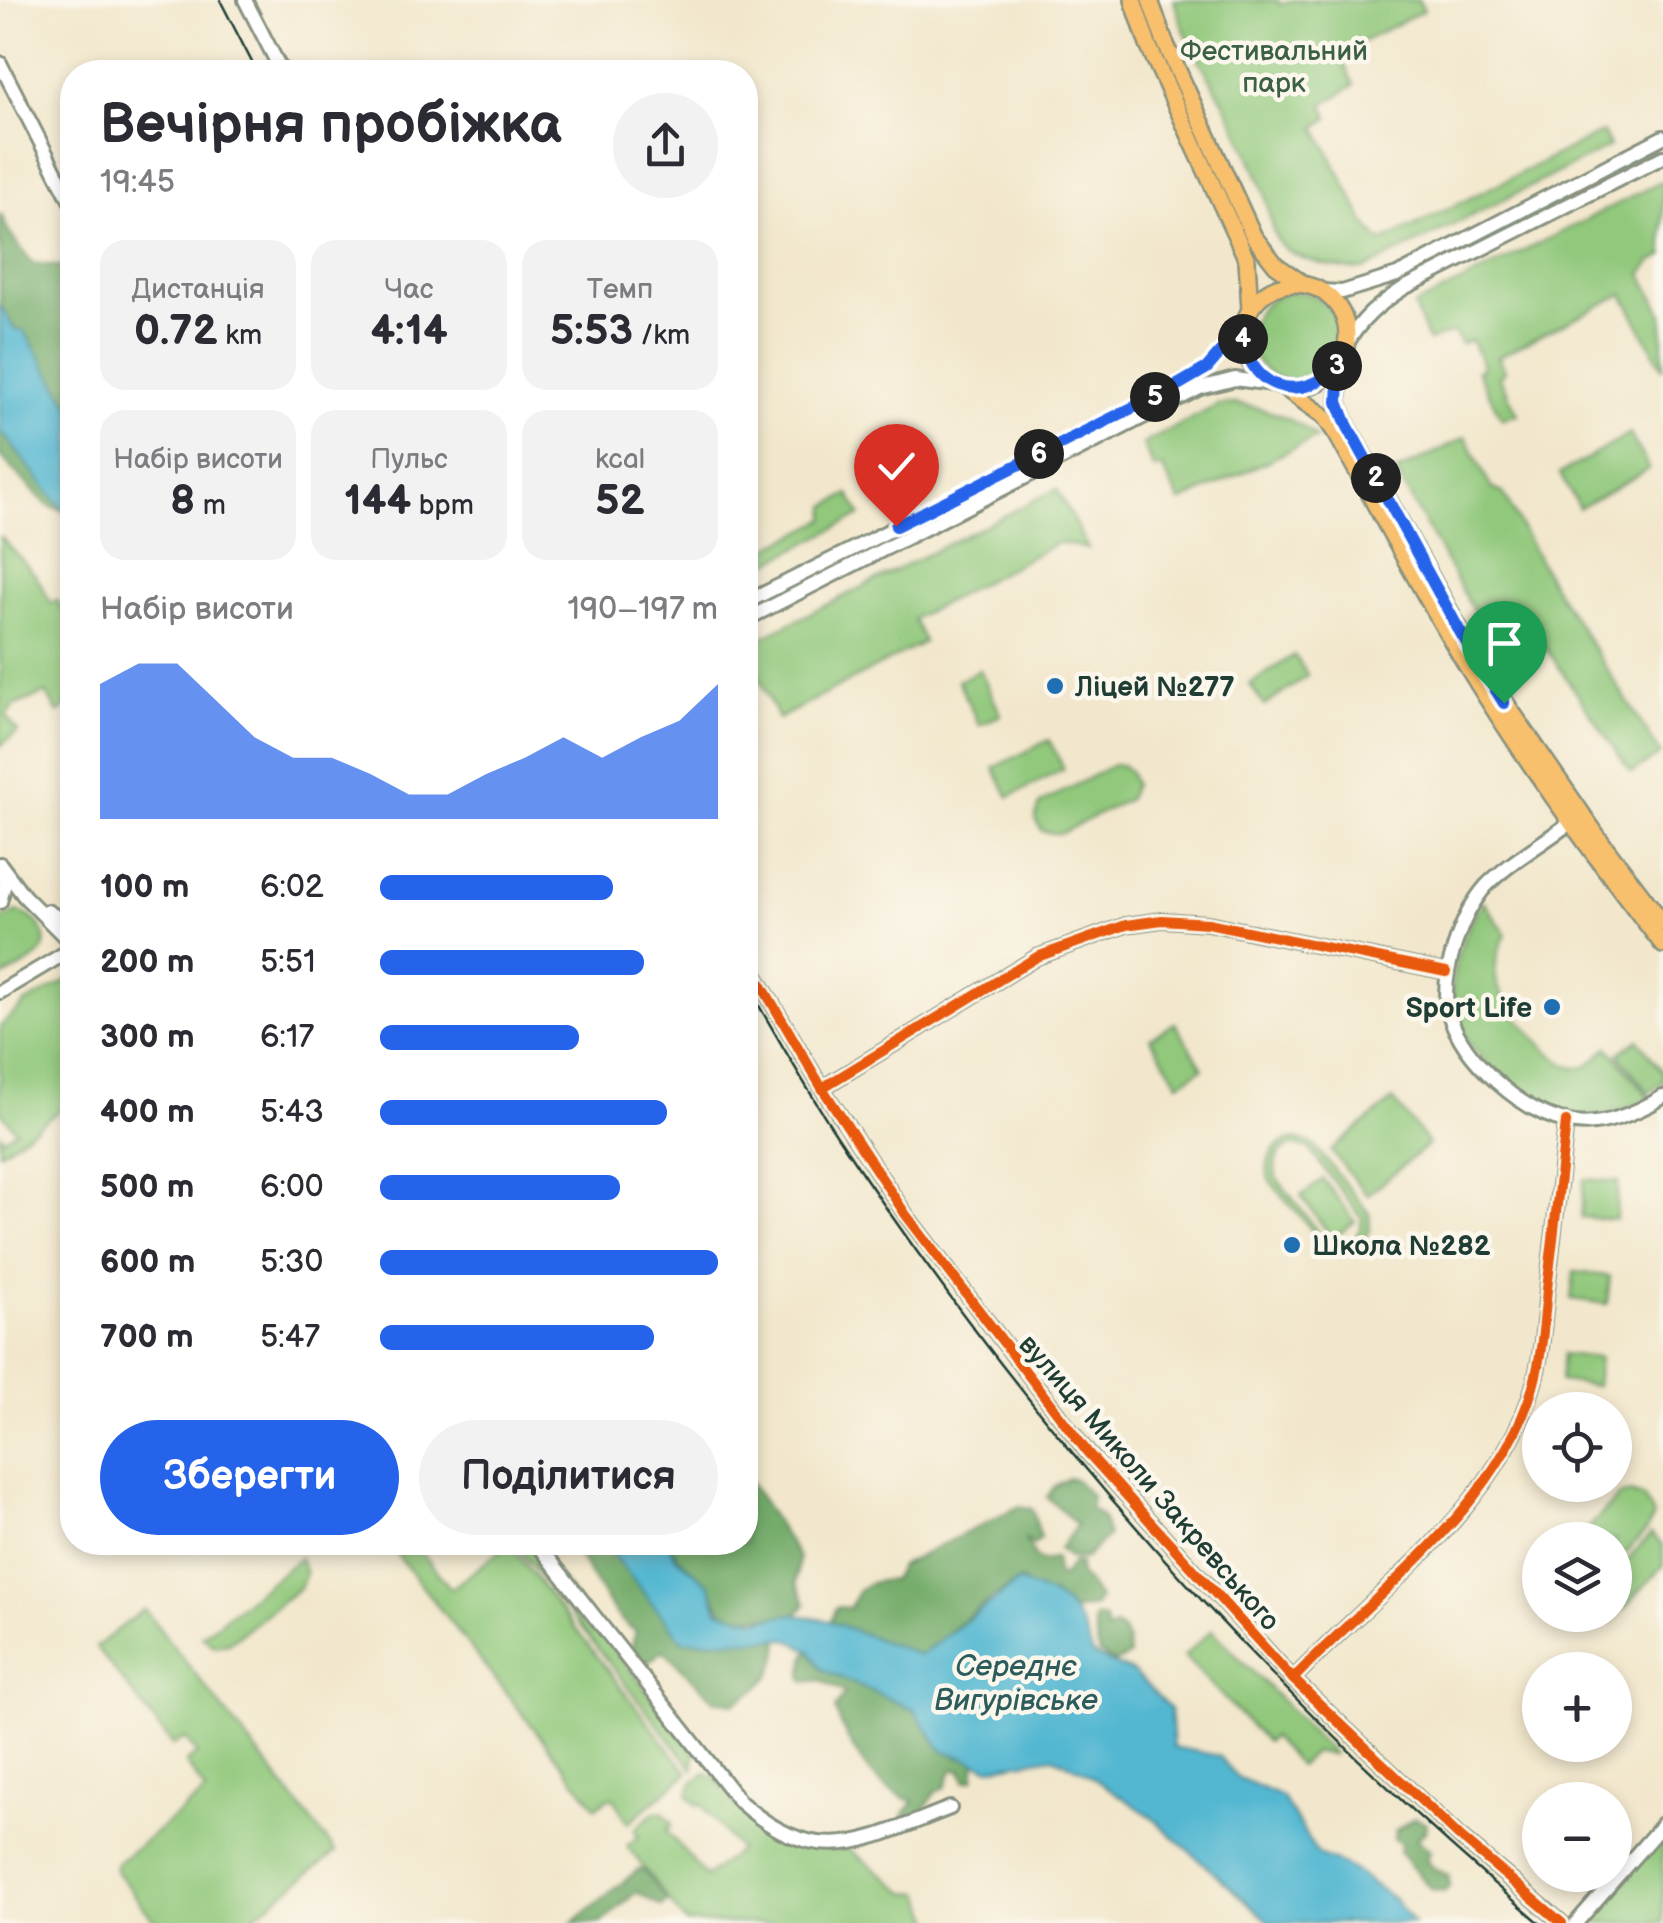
<!DOCTYPE html>
<html lang="uk">
<meta charset="utf-8">
<style>
body{margin:0;font-family:"Balsamiq Sans",sans-serif;background:#f2f2f3;color:#2b2b33;height:100vh;display:flex;flex-direction:column;font-size:38px;white-space:nowrap}
*{box-sizing:border-box;margin:0}
p{font-size:32px;color:#7c7c81}
.icon{flex:none;width:55px;height:55px;fill:none;stroke:currentColor;stroke-width:2;stroke-linecap:round;stroke-linejoin:round}
.map{position:relative;flex:1;overflow:hidden}
.side{position:absolute;left:60px;top:60px;width:698px;height:1495px;display:flex;flex-direction:column;background:#fff;border-radius:40px;box-shadow:0 5px 15px #0003}
.side>*{flex:none}
.buttons{position:absolute;left:1522px;top:1392px;display:grid;gap:20px}
.buttons a{display:grid;place-items:center;width:110px;height:110px;border-radius:50%;background:#fff;box-shadow:0 5px 15px #0003;font-size:50px}
.pin{position:absolute;display:grid;place-items:center;width:85px;height:85px;color:#fff;margin:-102px -42px;border-radius:50% 50% 50% 0;rotate:-45deg;box-shadow:0 0 10px #0007}
.pin .icon{rotate:45deg}
.km{position:absolute;width:50px;height:50px;margin:-25px;border-radius:50%;background:#222;color:#fff;font-size:28px;line-height:50px;text-align:center}
.round{display:grid;place-items:center;flex:none;width:105px;height:105px;border-radius:52px;background:#f2f2f3}
.overview{display:flex;align-items:center;justify-content:space-between;height:170px;padding:0 40px}
h1{font-size:55px;font-weight:700;line-height:75px}
.stats{display:grid;grid-template-columns:repeat(3,1fr);gap:15px;height:170px;padding:10px 40px}
.stats div{display:grid;align-content:center;border-radius:25px;background:#f2f2f3;text-align:center}
.stats b{font-size:42px;font-weight:700}
.stats small{font-size:28px;font-weight:400}
.stats p{font-size:28px}
.chart{height:280px;padding:20px 40px}
.chart p{display:flex;justify-content:space-between}
.chart svg{width:100%;height:180px;margin-top:10px;fill:#2563eb;opacity:.7}
.action{display:flex;gap:20px;margin-top:auto;padding:20px 40px}
.action a{flex:1;height:115px;border-radius:60px;background:#2563eb;color:#fff;font-size:40px;font-weight:700;line-height:115px;text-align:center}
.action a+a{background:#f2f2f3;color:#2b2b33}
ul{padding:0 40px;list-style:none;font-size:32px}
li{display:grid;grid-template-columns:160px 120px 1fr;align-items:center;height:75px}
li i{height:25px;border-radius:12px;background:#2563eb}
.map>svg:first-child{display:block}
.green{fill:#91c87b;stroke:#588258;stroke-width:2.5;fill-rule:evenodd}
.forest{fill:#74ac6b;stroke:#4a7450;stroke-width:2.5}
.water{fill:#52b7d1;stroke:#387a82;stroke-width:2.5}
.lines{fill:none;stroke-linecap:round;stroke-linejoin:round}
.minor-casing{stroke:#889280;stroke-width:18}
.major-casing{stroke:#889280;stroke-width:20}
.minor{stroke:#fff;stroke-width:12}
.major{stroke:#f8bf6c;stroke-width:15}
.tram{stroke:#1f3d34;stroke-width:2.5}
.cycleway-casing{stroke:#fbf7ec;stroke-width:16}
.cycleway{stroke:#e8590c;stroke-width:10}
.route-casing{stroke:#fff;stroke-width:20}
.route{stroke:#2563eb;stroke-width:12}
.poi-dot{fill:#1f6fb2;stroke:#fbf7ec;stroke-width:4}
.labels{text-anchor:middle;stroke-width:9;stroke-linejoin:round;paint-order:stroke}
.park-label{font-size:28px;fill:#3c6046;stroke:#fbf7ec}
.poi-label{font-size:28px;font-weight:bold;fill:#1f3d34;stroke:#fbf7ec;text-anchor:start}
.street-label{font-size:28px;fill:#1f3d34;stroke:#fbf7ec}
.water-label{font-size:30px;font-style:italic;fill:#2c5c5b;stroke:#fbf7ec}
</style>
<div class="map">
<svg width="1663" height="1923" viewBox="0 0 1663 1923">
<rect width="100%" height="100%" fill="#fbf7ec"/>
<filter id="ink" filterUnits="userSpaceOnUse"><feTurbulence type="fractalNoise" baseFrequency=".01" numOctaves="2"/><feDisplacementMap in="SourceGraphic" scale="20" xChannelSelector="R" yChannelSelector="G"/><feConvolveMatrix kernelMatrix="1 2 1 2 8 2 1 2 1" color-interpolation-filters="sRGB"/></filter>
<filter id="wash" filterUnits="userSpaceOnUse"><feTurbulence type="fractalNoise" baseFrequency=".0048" numOctaves="4" result="noise"/><feDisplacementMap in="SourceGraphic" scale="40" xChannelSelector="R" yChannelSelector="G"/><feGaussianBlur stdDeviation="2.25" result="paint"/><feColorMatrix in="noise" values="0 0 0 0 0 0 0 0 0 0 0 0 0 0 0 0 0 1.4 0 .05"/><feComposite in="paint" operator="in"/></filter>
<g filter="url(#wash)">
<rect width="100%" height="100%" fill="#f2e7cc"/>
<g class="green">
<path d="M1174 0H1278L1280 5 1294 0H1418L1424 10 1339 54 1354 85 1324 104 1329 118 1316 127 1365 222 1381 242 1603 132 1609 147 1363 270C1344 271 1296 260 1282 246 1267 229 1271 208 1263 188 1251 158 1237 125 1221 97 1200 60 1186 43 1174 0Z"/>
<polygon points="1663,181 1663,256 1651,262 1642,274 1663,315 1663,369 1623,294 1498,357 1505,371 1499,376 1518,414 1502,419 1477,371 1484,367 1471,340 1461,344 1454,332 1428,341 1414,306"/>
<circle cx="1295" cy="337" r="45"/>
<path d="M1236 404C1264 408 1295 418 1316 438L1180 502 1162 467 1154 469 1143 444 1218 405Z"/>
<polygon points="1630,434 1649,469 1579,508 1560,474"/>
<polygon points="1466,437 1491,488 1503,493 1549,579 1661,754 1631,773 1514,601 1478,619 1396,472"/>
<polygon points="1057,489 1088,549 1059,542 913,619 924,642 778,719 745,646"/>
<polygon points="849,494 861,515 745,575 745,560 826,519 827,506"/>
<polygon points="0,536 36,576 51,603 57,600 72,625 72,700 58,713 46,693 13,706 6,716 18,732 0,746"/>
<polygon points="1294,655 1308,676 1264,706 1250,684"/>
<polygon points="980,670 1001,715 979,725 958,681"/>
<polygon points="1049,740 1064,769 1009,797 994,768"/>
<polygon points="1113,765 1122,765 1129,771 1134,784 1128,799 1060,834 1042,831 1035,819 1040,804"/>
<path d="M1483 901 1506 934C1498 949 1492 969 1498 986 1505 1006 1556 1068 1577 1068 1589 1068 1599 1055 1608 1047L1650 1098C1631 1110 1597 1118 1574 1114 1530 1106 1464 1057 1454 1011 1446 974 1463 932 1483 901Z"/>
<path d="M18 912C38 916 55 939 37 957 28 966 11 972 0 979V919Z"/>
<polygon points="72,978 72,1123 62,1109 0,1152 0,1134 4,1138 16,1130 0,1111 0,1026 26,1003"/>
<polygon points="1175,1023 1203,1068 1179,1083 1150,1038"/>
<polygon points="1638,1039 1663,1073 1663,1082 1649,1093 1618,1054"/>
<polygon points="1393,1100 1429,1144 1367,1195 1331,1151"/>
<path d="M1296 1139 1313 1144 1369 1213 1370 1230 1362 1245 1347 1253 1330 1251 1269 1180C1264 1158 1274 1143 1296 1139ZM1293 1145 1308 1148 1362 1218C1361 1238 1347 1249 1328 1244L1276 1177C1273 1160 1277 1151 1293 1145Z"/>
<polygon points="1323,1179 1355,1221 1333,1239 1301,1196"/>
<polygon points="1584,1179 1618,1182 1616,1220 1581,1217"/>
<polygon points="1574,1272 1610,1276 1607,1304 1571,1299"/>
<polygon points="1563,1354 1599,1358 1596,1386 1560,1381"/>
<polygon points="1631,1493 1644,1498 1653,1516 1647,1530 1615,1563 1615,1540 1577,1540 1620,1495"/>
<polygon points="1651,1534 1663,1545 1663,1565 1611,1623 1603,1615 1615,1615 1615,1573"/>
<polygon points="388,1543 414,1543 451,1589 509,1544 688,1773 628,1823 614,1798 608,1798 596,1807"/>
<polygon points="514,1543 532,1543 695,1753 693,1769"/>
<polygon points="300,1558 306,1574 299,1588 229,1643 215,1646 202,1636"/>
<polygon points="144,1609 336,1852 245,1923 156,1923 116,1871 116,1864 206,1792 186,1763 197,1754 185,1738 173,1745 96,1647"/>
<polygon points="1212,1630 1333,1754 1314,1752 1299,1766 1272,1737 1266,1742 1184,1656"/>
<polygon points="706,1773 716,1778 738,1805 767,1831 814,1847 848,1848 906,1892 922,1893 934,1923 686,1923 627,1846 639,1836 634,1830 655,1812 662,1812 673,1824 667,1831 706,1877 739,1850 700,1803 697,1805 688,1795 693,1782"/>
<polygon points="1663,1828 1663,1923 1583,1923"/>
</g>
<g class="forest">
<polygon points="0,213 9,232 32,263 62,267 72,289 72,514 47,505 0,456"/>
<polygon points="745,1474 799,1558 796,1583 806,1604 795,1617 725,1616 709,1586 677,1556 669,1543 745,1542"/>
<polygon points="1069,1478 1075,1479 1091,1496 1090,1508 1102,1517 1108,1536 1085,1558 1070,1558 1059,1549 1077,1525 1047,1497 1055,1486"/>
<path d="M1020 1506 1032 1509 1041 1538 1033 1545 1024 1538 1036 1558 1044 1562 1055 1558 1057 1574 1063 1577 1073 1562 1080 1563 1079 1573 1099 1598 1095 1607 1071 1611 1052 1594 1040 1596 1021 1580 991 1598 919 1657 830 1623 836 1607 850 1608C859 1584 868 1581 892 1580L900 1566Z"/>
<path d="M569 1543H620L651 1586 774 1637 779 1642C777 1677 763 1685 735 1703L715 1700 663 1650 645 1665 631 1648 636 1631C610 1620 590 1566 569 1543Z"/>
<path d="M1096 1617 1105 1620 1107 1631 1116 1626C1128 1633 1128 1643 1129 1656L1115 1663 1099 1653 1093 1622Z"/>
<path d="M813 1647 895 1685 950 1751 959 1758 962 1747 977 1752 974 1779 965 1781 961 1770H952L945 1788 935 1792 919 1818 907 1822 903 1816 914 1801C873 1789 848 1746 835 1709L845 1693 821 1680 805 1682 802 1677 806 1654Z"/>
<polygon points="1415,1817 1426,1823 1425,1831 1417,1839 1430,1851 1426,1861 1436,1870 1448,1875 1450,1886 1444,1892 1431,1889 1399,1852 1401,1843 1394,1839 1395,1831"/>
<polygon points="638,1870 644,1870 668,1901 661,1906 636,1892 602,1923 572,1923"/>
</g>
<g class="water">
<polygon points="0,305 15,330 24,331 72,408 72,507 61,507 0,430"/>
<path d="M603 1543H668L676 1557 710 1585 718 1610 757 1620 792 1614 829 1621 920 1655 1018 1582C1068 1600 1076 1606 1093 1655L1134 1673 1170 1709 1173 1747 1219 1756 1237 1777 1282 1797 1318 1855 1349 1867 1394 1899 1413 1923H1271L1150 1816 1082 1770 1053 1757 990 1768 942 1750 914 1710 821 1669 811 1651 787 1639 683 1641Z"/>
</g>
</g>
<g filter="url(#ink)">
<g class="lines">
<g class="minor-casing">
<g id="minor">
<polyline points="245,0 282,72"/>
<polyline points="0,63 72,204"/>
<polyline points="1320,291 1342,292 1397,275 1663,137"/>
<path d="M1346 345C1360 320 1379 304 1404 288L1663 157"/>
<polyline points="745,603 1177,386 1207,368 1244,325"/>
<polyline points="745,620 1200,388 1235,379 1273,384"/>
<path d="M1571 822C1545 842 1508 863 1486 886 1462 913 1438 978 1449 1014 1464 1061 1521 1112 1569 1122 1600 1129 1638 1112 1663 1097"/>
<polyline points="0,864 24,896 72,944"/>
<polyline points="0,902 5,883 2,869"/>
<polyline points="47,911 72,926"/>
<polyline points="745,957 822,1088 906,1215 1088,1453 1293,1679 1459,1836 1562,1923"/>
<polyline points="0,992 72,949"/>
<polyline points="822,1088 1037,957 1126,925 1162,920 1208,923 1446,972"/>
<path d="M536 1542 740 1802C819 1871 864 1841 950 1808"/>
<path d="M1293 1679C1376 1592 1498 1507 1533 1387 1542 1356 1544 1321 1547 1289 1554 1233 1560 1178 1566 1122"/>
<polyline points="1576,1923 1663,1824"/>
</g>
</g>
<g class="major-casing">
<g id="major">
<polyline points="1133,0 1148,45 1247,260 1250,310"/>
<polyline points="1150,0 1164,40 1254,237 1276,265 1305,285"/>
<circle cx="1295" cy="336" r="52"/>
<polyline points="1341,362 1338,402 1347,425 1479,664 1600,840 1663,923"/>
<path d="M1286 389 1324 416 1337 435C1374 502 1410 570 1449 636 1512 744 1586 846 1663 945"/>
</g>
</g>
<use href="#minor" class="minor"/>
<use href="#major" class="major"/>
<g class="tram">
<polyline points="220,0 257,72"/>
<path d="M745 982C776 1034 805 1087 838 1137 1033 1432 1270 1695 1540 1923"/>
</g>
<g class="cycleway-casing">
<g id="cycleway">
<polyline points="745,957 822,1088 906,1215 1088,1453 1293,1679 1459,1836 1562,1923"/>
<polyline points="822,1088 1037,957 1126,925 1162,920 1208,923 1446,972"/>
<path d="M1293 1679C1376 1592 1498 1507 1533 1387 1542 1356 1544 1321 1547 1289 1554 1233 1560 1178 1566 1122"/>
</g>
</g>
<use href="#cycleway" class="cycleway"/>
</g>
</g>
<g class="lines" filter="url(#ink)">
<g class="route-casing">
<path id="route" d="M896 526 1176 386 1207 368 1244 325C1240 387 1302 410 1340 362L1338 402 1347 425 1459 630 1504 703"/>
</g>
<use href="#route" class="route"/>
</g>
<g class="poi-dot">
<circle cx="1055" cy="686" r="10"/>
<circle cx="1552" cy="1007" r="10"/>
<circle cx="1292" cy="1245" r="10"/>
</g>
<g class="labels">
<g class="park-label">
<text x="1274" y="60">Фестивальний<tspan x="1274" dy="32">парк</tspan></text>
</g>
<g class="poi-label">
<text x="1075" y="696">Ліцей №277</text>
<text x="1532" y="1017" text-anchor="end">Sport Life</text>
<text x="1312" y="1255">Школа №282</text>
</g>
<g class="street-label">
<text transform="translate(1150 1482) rotate(49)" y="10">вулиця Миколи Закревського</text>
</g>
<g class="water-label">
<text x="1016" y="1676">Середнє<tspan x="1016" dy="34">Вигурівське</tspan></text>
</g>
</g>
</svg>
<div class="buttons">
<a><svg class="icon" aria-label="locate" viewBox="0 0 24 24"><circle cx="12" cy="12" r="6"/><path d="M12 2v4M12 18v4M2 12h4M18 12h4"/></svg></a>
<a><svg class="icon" aria-label="layers" viewBox="0 0 24 24"><path d="M12 4l9 5-9 5-9-5zM3 14l9 5 9-5"/></svg></a>
<a>+</a>
<a>−</a>
</div>
<div class="pin" style="left:1504px;top:703px;background:#1e9e55"><svg class="icon" aria-label="arrive" viewBox="0 0 24 24"><path d="M6 21V4h12l-3 4 3 4H6"/></svg></div>
<div class="pin" style="left:896px;top:526px;background:#d93025"><svg class="icon" aria-label="check" viewBox="0 0 24 24"><path d="M5 12l5 5 9-10"/></svg></div>
<b class="km" style="left:1376px;top:478px">2</b>
<b class="km" style="left:1337px;top:366px">3</b>
<b class="km" style="left:1243px;top:339px">4</b>
<b class="km" style="left:1155px;top:397px">5</b>
<b class="km" style="left:1039px;top:454px">6</b>
<section class="side">
<div class="overview"><div><h1>Вечірня пробіжка</h1><p>19:45</p></div><a class="round"><svg class="icon" aria-label="share" viewBox="0 0 24 24"><path d="M12 15V3M7 8l5-5 5 5M5 13v7h14v-7"/></svg></a></div>
<div class="stats">
<div><p>Дистанція</p><b>0.72<small> km</small></b></div>
<div><p>Час</p><b>4:14</b></div>
<div><p>Темп</p><b>5:53<small> /km</small></b></div>
</div>
<div class="stats">
<div><p>Набір висоти</p><b>8<small> m</small></b></div>
<div><p>Пульс</p><b>144<small> bpm</small></b></div>
<div><p>kcal</p><b>52</b></div>
</div>
<div class="chart"><p><span>Набір висоти</span>190–197 m</p>
<svg viewBox="0 0 160 44" preserveAspectRatio="none"><path d="M0 44V11L10 6L20 6L30 15L40 24L50 29L60 29L70 33L80 38L90 38L100 33L110 29L120 24L130 29L140 24L150 20L160 11V44z"/></svg>
</div>
<ul>
<li><b>100 m</b>6:02<i style="width:69%"></i></li>
<li><b>200 m</b>5:51<i style="width:78%"></i></li>
<li><b>300 m</b>6:17<i style="width:59%"></i></li>
<li><b>400 m</b>5:43<i style="width:85%"></i></li>
<li><b>500 m</b>6:00<i style="width:71%"></i></li>
<li><b>600 m</b>5:30<i style="width:100%"></i></li>
<li><b>700 m</b>5:47<i style="width:81%"></i></li>
</ul>
<div class="action"><a>Зберегти</a><a>Поділитися</a></div>
</section>
</div>
